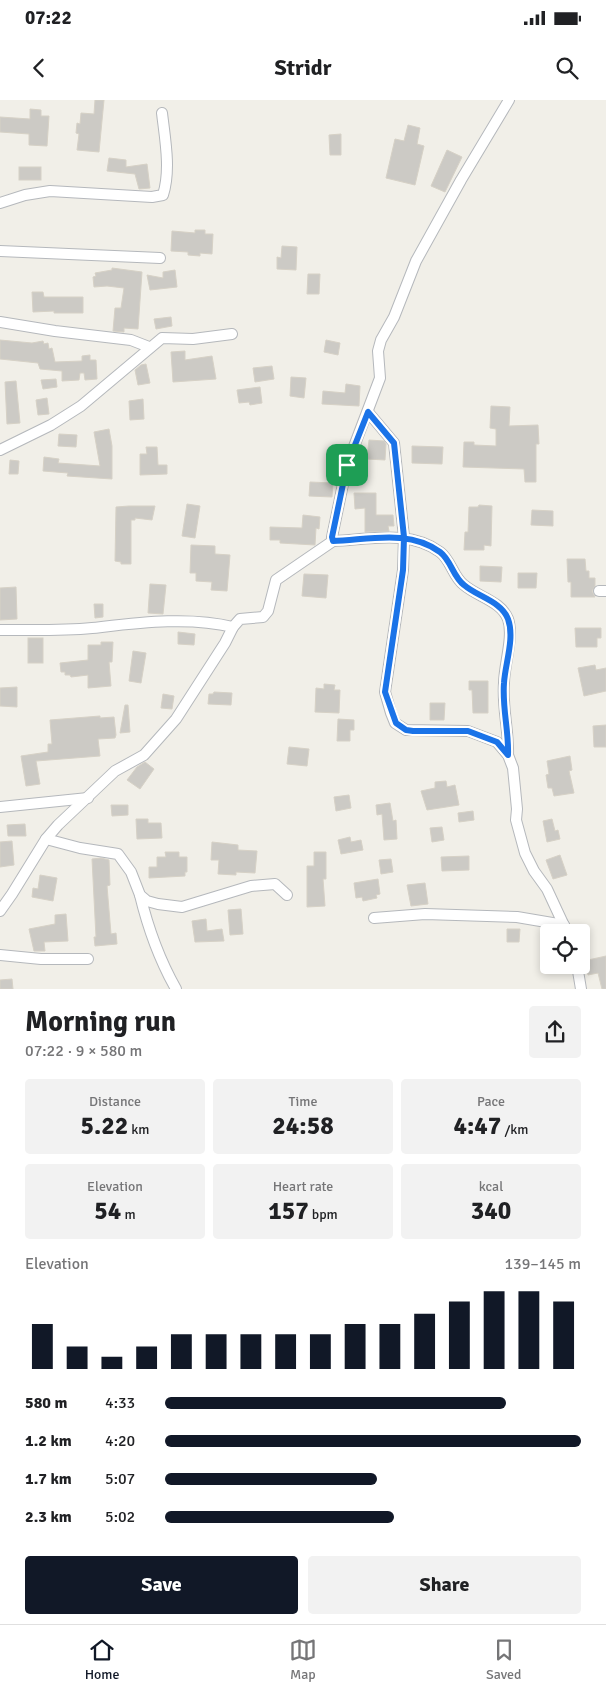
<!DOCTYPE html>
<meta charset="utf-8">
<style>
body{margin:0;font-family:Signika,sans-serif;background:#f2f2f2;color:#202124;height:100vh;display:flex;flex-direction:column;font-size:19px;white-space:nowrap}
*{box-sizing:border-box;margin:0}
p{font-size:16px;color:#757577}
.icon{flex:none;width:28px;height:28px;fill:none;stroke:currentColor;stroke-width:2;stroke-linecap:round;stroke-linejoin:round}
.map{position:relative;height:889px;overflow:hidden}
.side{display:flex;flex-direction:column;background:#fff;flex:1}
.side>*{flex:none}
.tools{position:absolute;left:540px;top:824px;display:grid;gap:10px}
.tools a{display:grid;place-items:center;width:50px;height:50px;border-radius:5px;background:#fff;box-shadow:0 2px 8px #0003;font-size:25px}
.pin{position:absolute;display:grid;place-items:center;width:42px;height:42px;color:#fff;margin:-21px;border-radius:10px;box-shadow:0 2px 8px #0006}
.round{display:grid;place-items:center;flex:none;width:52px;height:52px;border-radius:5px;background:#f2f2f2}
.overview{display:flex;align-items:center;justify-content:space-between;height:85px;padding:0 25px}
h1{font-size:28px;font-weight:700;line-height:38px}
.metrics{display:grid;grid-template-columns:repeat(3,1fr);gap:8px;height:85px;padding:5px 25px}
.metrics div{display:grid;align-content:center;border-radius:5px;background:#f2f2f2;text-align:center}
.metrics b{font-size:25px;font-weight:700}
.metrics small{font-size:14px;font-weight:400}
.metrics p{font-size:14px}
.chart{height:140px;padding:10px 25px}
.chart p{display:flex;justify-content:space-between}
.chart svg{width:100%;height:90px;margin-top:5px;stroke:#111827;stroke-width:6}
.cta{display:flex;gap:10px;margin-top:auto;padding:10px 25px}
.cta a{flex:1;height:58px;border-radius:5px;background:#111827;color:#fff;font-size:20px;font-weight:700;line-height:58px;text-align:center}
.cta a+a{background:#f2f2f2;color:#202124}
ul{padding:0 25px;list-style:none;font-size:16px}
li{display:grid;grid-template-columns:80px 60px 1fr;align-items:center;height:38px}
li i{height:12px;border-radius:6px;background:#111827}
.status{display:flex;justify-content:space-between;align-items:center;height:35px;padding:0 25px;background:#fff;direction:ltr}
.status svg{height:14px;fill:currentColor}
header{display:flex;justify-content:space-between;align-items:center;height:65px;padding:0 25px;background:#fff;font-size:22px;font-weight:700}
.dock{display:flex;justify-content:space-around;align-items:center;height:70px;border-top:1px solid #e0e0e0;background:#fff;font-size:14px;color:#757577}
.dock a{display:grid;justify-items:center;gap:2px}
.dock .on{color:#111827}
.map>svg:first-child{display:block}
.building{fill:#cccac5;stroke:#d6d1c6}
.lines{fill:none;stroke-linecap:round;stroke-linejoin:round}
.minor-casing{stroke:#b5b8bc;stroke-width:12}
.minor{stroke:#fff;stroke-width:10}
.route-casing{stroke:#fff;stroke-width:10}
.route{stroke:#1a73e8;stroke-width:6}
</style>
<div class="status"><b>07:22</b><svg viewBox="0 0 49 12"><path d="M0 12V9h3v3zM5 12V6h3v6zM10 12V3h3v9zM15 12V0h3v12zM26 1h20v11H26zM47 4h2v5h-2z"/></svg></div>
<header><svg class="icon" aria-label="back" viewBox="0 0 24 24"><path d="M15 5l-7 7 7 7"/></svg>Stridr<svg class="icon" aria-label="search" viewBox="0 0 24 24"><circle cx="10" cy="10" r="6"/><path d="M15 15l6 6"/></svg></header>
<div class="map">
<svg width="606" height="889" viewBox="0 0 606 889">
<rect width="100%" height="100%" fill="#f1efe8"/>
<g class="building">
<polygon points="95,0 104,0 99,52 77,50 79,34 76,33 77,23 80,24 81,13 94,14"/>
<polygon points="30,9 41,10 41,16 49,16 47,46 29,45 29,34 0,32 0,17 30,19"/>
<polygon points="408,25 420,28 417,44 424,46 415,85 386,78 395,39 404,41"/>
<polygon points="341,34 341,55 330,55 329,35"/>
<polygon points="447,50 462,57 445,92 431,86"/>
<polygon points="109,58 126,60 126,67 147,64 150,88 139,89 135,74 107,71"/>
<rect x="19" y="67" width="22" height="13"/>
<polygon points="195,130 205,130 205,134 213,134 212,154 200,153 200,156 188,155 188,152 171,151 172,131 195,133"/>
<polygon points="282,146 297,147 296,170 277,169 277,157 281,158"/>
<polygon points="112,168 142,172 138,229 124,228 124,232 113,231 115,208 121,208 124,188 107,186 94,187 93,177 96,176 95,173 112,170"/>
<polygon points="175,170 177,187 150,190 147,175 163,178 163,172"/>
<polygon points="308,174 320,174 319,194 307,194"/>
<polygon points="32,192 43,192 44,197 83,197 83,213 54,213 54,211 33,212"/>
<polygon points="171,217 172,226 156,229 154,219"/>
<polygon points="0,240 32,243 43,241 44,244 48,243 49,249 52,248 55,262 82,261 82,256 90,255 90,260 96,260 97,279 85,280 84,273 80,273 79,280 62,281 62,271 40,269 38,263 0,259"/>
<polygon points="326,240 340,243 338,255 324,252"/>
<polygon points="185,251 185,260 212,256 216,279 173,282 171,252"/>
<polygon points="146,264 150,283 138,285 135,270 141,265"/>
<polygon points="272,266 274,279 255,282 253,268"/>
<polygon points="291,277 306,278 304,298 290,296"/>
<polygon points="56,279 57,287 43,289 41,280"/>
<polygon points="16,281 20,323 7,324 5,282"/>
<polygon points="346,284 360,286 359,306 322,304 323,291 345,293"/>
<polygon points="260,287 262,303 250,305 249,302 239,303 237,290"/>
<polygon points="47,298 49,314 38,315 36,300"/>
<polygon points="143,299 144,319 130,320 129,301"/>
<polygon points="491,306 510,307 509,326 538,325 539,344 536,344 536,382 525,382 524,369 463,367 464,342 474,342 474,345 496,346 496,329 490,328"/>
<polygon points="109,329 112,346 112,379 67,376 68,373 43,371 44,357 59,359 58,363 100,366 94,332"/>
<polygon points="59,334 77,335 76,347 58,346"/>
<polygon points="369,340 384,341 386,344 385,360 367,359"/>
<polygon points="412,346 443,347 442,364 412,363"/>
<polygon points="146,347 157,347 158,365 167,365 167,374 140,375 140,354 147,354"/>
<polygon points="10,360 19,361 18,374 9,374"/>
<polygon points="310,382 333,383 332,397 309,396"/>
<polygon points="354,393 376,393 376,415 393,415 394,426 388,426 389,431 365,432 365,408 355,409"/>
<polygon points="187,404 200,406 195,438 182,436"/>
<polygon points="479,405 492,406 491,446 484,445 484,450 464,450 465,432 468,432 469,407 478,407"/>
<polygon points="129,406 155,406 152,420 135,418 135,420 131,420 131,464 121,464 121,462 115,461 116,407"/>
<polygon points="532,410 553,411 553,426 531,425"/>
<polygon points="303,415 320,417 319,429 316,428 315,445 280,443 280,440 270,440 270,427 302,428"/>
<polygon points="191,445 215,446 215,454 230,455 227,491 211,490 212,482 196,481 196,473 190,473"/>
<polygon points="567,459 585,459 586,471 589,471 589,478 595,478 595,486 592,491 595,497 571,497 571,482 568,482"/>
<polygon points="480,466 502,467 501,482 480,481"/>
<polygon points="518,473 537,473 536,488 518,488"/>
<polygon points="304,474 328,475 326,498 302,496"/>
<polygon points="150,484 166,485 163,514 148,513"/>
<polygon points="16,487 17,519 0,520 0,488"/>
<polygon points="94,504 103,504 103,517 95,518"/>
<polygon points="575,528 601,528 601,538 597,538 597,547 576,547"/>
<polygon points="178,532 195,534 194,545 178,544"/>
<rect x="28" y="538" width="15" height="25"/>
<polygon points="101,542 113,542 112,562 109,562 111,586 88,588 88,575 71,577 70,575 65,575 65,572 61,572 60,563 88,560 88,545 101,545"/>
<polygon points="133,551 146,553 141,583 129,581"/>
<polygon points="595,565 596,570 606,568 606,591 584,596 578,568"/>
<polygon points="469,581 488,581 488,613 473,613 472,590 469,590"/>
<polygon points="324,584 335,585 334,590 340,590 339,613 315,612 316,588 324,589"/>
<polygon points="17,587 17,607 0,606 0,588"/>
<polygon points="214,592 232,593 231,605 208,604 209,594 213,594"/>
<polygon points="163,594 174,596 172,609 161,608"/>
<polygon points="430,603 445,603 444,620 430,620"/>
<polygon points="125,605 128,605 130,632 120,633"/>
<polygon points="100,616 100,618 114,617 116,635 115,638 98,639 100,656 36,661 40,684 26,686 21,656 48,652 48,644 52,644 50,620"/>
<polygon points="338,619 354,620 354,630 350,630 350,641 337,641"/>
<polygon points="606,625 606,647 594,647 593,626"/>
<polygon points="289,647 309,649 307,666 287,664"/>
<polygon points="570,656 572,670 569,671 574,693 554,696 552,688 548,688 546,675 549,674 547,661"/>
<polygon points="145,662 154,669 140,689 127,680 137,667"/>
<polygon points="446,681 447,687 455,685 459,705 427,710 421,691 435,688 435,682"/>
<polygon points="349,695 351,708 336,711 334,697"/>
<polygon points="390,703 393,721 396,720 397,739 384,740 382,714 377,715 376,705"/>
<polygon points="111,705 128,705 128,715 112,716"/>
<polygon points="473,711 474,720 459,722 458,713"/>
<polygon points="136,719 148,719 148,723 161,723 162,738 137,739"/>
<polygon points="552,719 555,731 558,730 560,739 547,742 543,721"/>
<polygon points="25,724 26,736 8,736 7,725"/>
<polygon points="442,727 444,740 432,742 430,728"/>
<polygon points="350,737 351,742 361,740 363,750 341,754 338,740"/>
<polygon points="12,741 14,765 0,767 0,742"/>
<polygon points="212,742 238,745 238,750 257,751 255,773 236,772 236,775 218,774 219,760 211,760"/>
<polygon points="165,752 179,752 179,757 187,757 187,772 185,772 185,776 149,778 149,767 157,767 157,757 166,757"/>
<polygon points="314,752 326,752 326,779 323,779 325,806 307,807 307,766 314,766"/>
<polygon points="560,755 567,775 553,779 546,760"/>
<polygon points="469,756 469,770 442,771 441,757"/>
<polygon points="101,758 109,760 110,785 107,786 111,834 116,833 117,844 95,846 94,837 96,837 92,759"/>
<polygon points="391,759 393,772 381,774 379,760"/>
<polygon points="40,775 57,778 53,801 32,797 33,788 38,789"/>
<polygon points="378,779 380,794 376,795 377,798 363,801 362,797 356,798 354,783"/>
<polygon points="425,783 428,804 411,806 407,785"/>
<polygon points="241,809 243,834 230,835 228,810"/>
<polygon points="66,814 68,841 44,842 45,851 34,851 29,829 55,824 55,815"/>
<polygon points="206,819 207,831 222,829 224,841 195,842 192,821"/>
<polygon points="507,829 520,829 519,842 507,842"/>
<polygon points="606,856 606,889 602,889 598,873 588,875 586,865 589,864 588,860"/>
<polygon points="12,879 13,889 0,889 0,880"/>
</g>
<g class="lines">
<g class="minor-casing">
<g id="minor">
<path d="M0 103 25 95 50 91 152 97 163 95C171 70 165 39 162 13"/>
<polyline points="0,151 160,158"/>
<polyline points="0,222 55,231 131,240 149,247"/>
<polyline points="368,312 394,343 404,437 403,470 385,592 391,613 395,623 406,630 468,631 497,642 508,655 513,668 517,709 516,720 525,753 534,771 547,789 567,832"/>
<polyline points="0,350 51,325 81,306 162,238 193,239 232,234"/>
<path d="M333 441C368 440 409 429 440 452 451 460 453 477 464 485 478 497 501 501 508 519 514 536 504 565 504 583 502 608 509 631 508 655"/>
<polyline points="599,491 606,491"/>
<path d="M0 530C30 530 62 531 92 528 137 523 188 516 233 527"/>
<polyline points="0,707 88,698"/>
<polyline points="46,739 80,748 118,754 131,772 140,795 147,801 158,804 182,807 251,786 275,784 287,795"/>
<path d="M140 795C148 828 159 859 176 889"/>
<polyline points="0,811 12,794 46,739 58,725 115,671 144,655 176,619 225,543 233,527 240,519 263,517 268,511 276,480 333,441 332,437 347,365 380,278 378,251 381,240 394,217 416,161 461,80 509,0"/>
<polyline points="374,818 425,814 517,817 564,825"/>
<polyline points="0,855 41,859 88,859"/>
<polyline points="577,865 581,889"/>
</g>
</g>
<use href="#minor" class="minor"/>
</g>
<g class="lines">
<g class="route-casing">
<path id="route" d="M347 365 332 437 333 441C368 440 409 429 440 452 451 460 453 477 464 485 478 497 501 501 508 519 515 538 505 564 504 583 502 608 509 631 508 655L497 642 468 631H413L406 630 396 623 385 592 403 470 404 437 394 343 368 312 347 365"/>
</g>
<use href="#route" class="route"/>
</g>
</svg>
<div class="tools">
<a><svg class="icon" aria-label="locate" viewBox="0 0 24 24"><circle cx="12" cy="12" r="6"/><path d="M12 2v4M12 18v4M2 12h4M18 12h4"/></svg></a>
</div>
<div class="pin" style="left:347px;top:365px;background:#1e9e55"><svg class="icon" aria-label="arrive" viewBox="0 0 24 24"><path d="M6 21V4h12l-3 4 3 4H6"/></svg></div>
</div>
<section class="side">
<div class="overview"><div><h1>Morning run</h1><p>07:22 · 9 × 580 m</p></div><a class="round"><svg class="icon" aria-label="share" viewBox="0 0 24 24"><path d="M12 15V3M7 8l5-5 5 5M5 13v7h14v-7"/></svg></a></div>
<div class="metrics">
<div><p>Distance</p><b>5.22<small> km</small></b></div>
<div><p>Time</p><b>24:58</b></div>
<div><p>Pace</p><b>4:47<small> /km</small></b></div>
</div>
<div class="metrics">
<div><p>Elevation</p><b>54<small> m</small></b></div>
<div><p>Heart rate</p><b>157<small> bpm</small></b></div>
<div><p>kcal</p><b>340</b></div>
</div>
<div class="chart"><p><span>Elevation</span>139–145 m</p>
<svg viewBox="0 0 160 44" preserveAspectRatio="none"><path d="M5 44V22M15 44V33M25 44V38M35 44V33M45 44V27M55 44V27M65 44V27M75 44V27M85 44V27M95 44V22M105 44V22M115 44V17M125 44V11M135 44V6M145 44V6M155 44V11"/></svg>
</div>
<ul>
<li><b>580 m</b>4:33<i style="width:82%"></i></li>
<li><b>1.2 km</b>4:20<i style="width:100%"></i></li>
<li><b>1.7 km</b>5:07<i style="width:51%"></i></li>
<li><b>2.3 km</b>5:02<i style="width:55%"></i></li>
</ul>
<div class="cta"><a>Save</a><a>Share</a></div>
</section>
<nav class="dock">
<a class="on"><svg class="icon" aria-label="home" viewBox="0 0 24 24"><path d="M3 11l9-7 9 7M6 9v11h12V9"/></svg>Home</a>
<a><svg class="icon" aria-label="map" viewBox="0 0 24 24"><path d="M3 6l6-2 6 2 6-2v14l-6 2-6-2-6 2zM9 4v14M15 6v14"/></svg>Map</a>
<a><svg class="icon" aria-label="saved" viewBox="0 0 24 24"><path d="M7 4h10v16l-5-4-5 4z"/></svg>Saved</a>
</nav>
